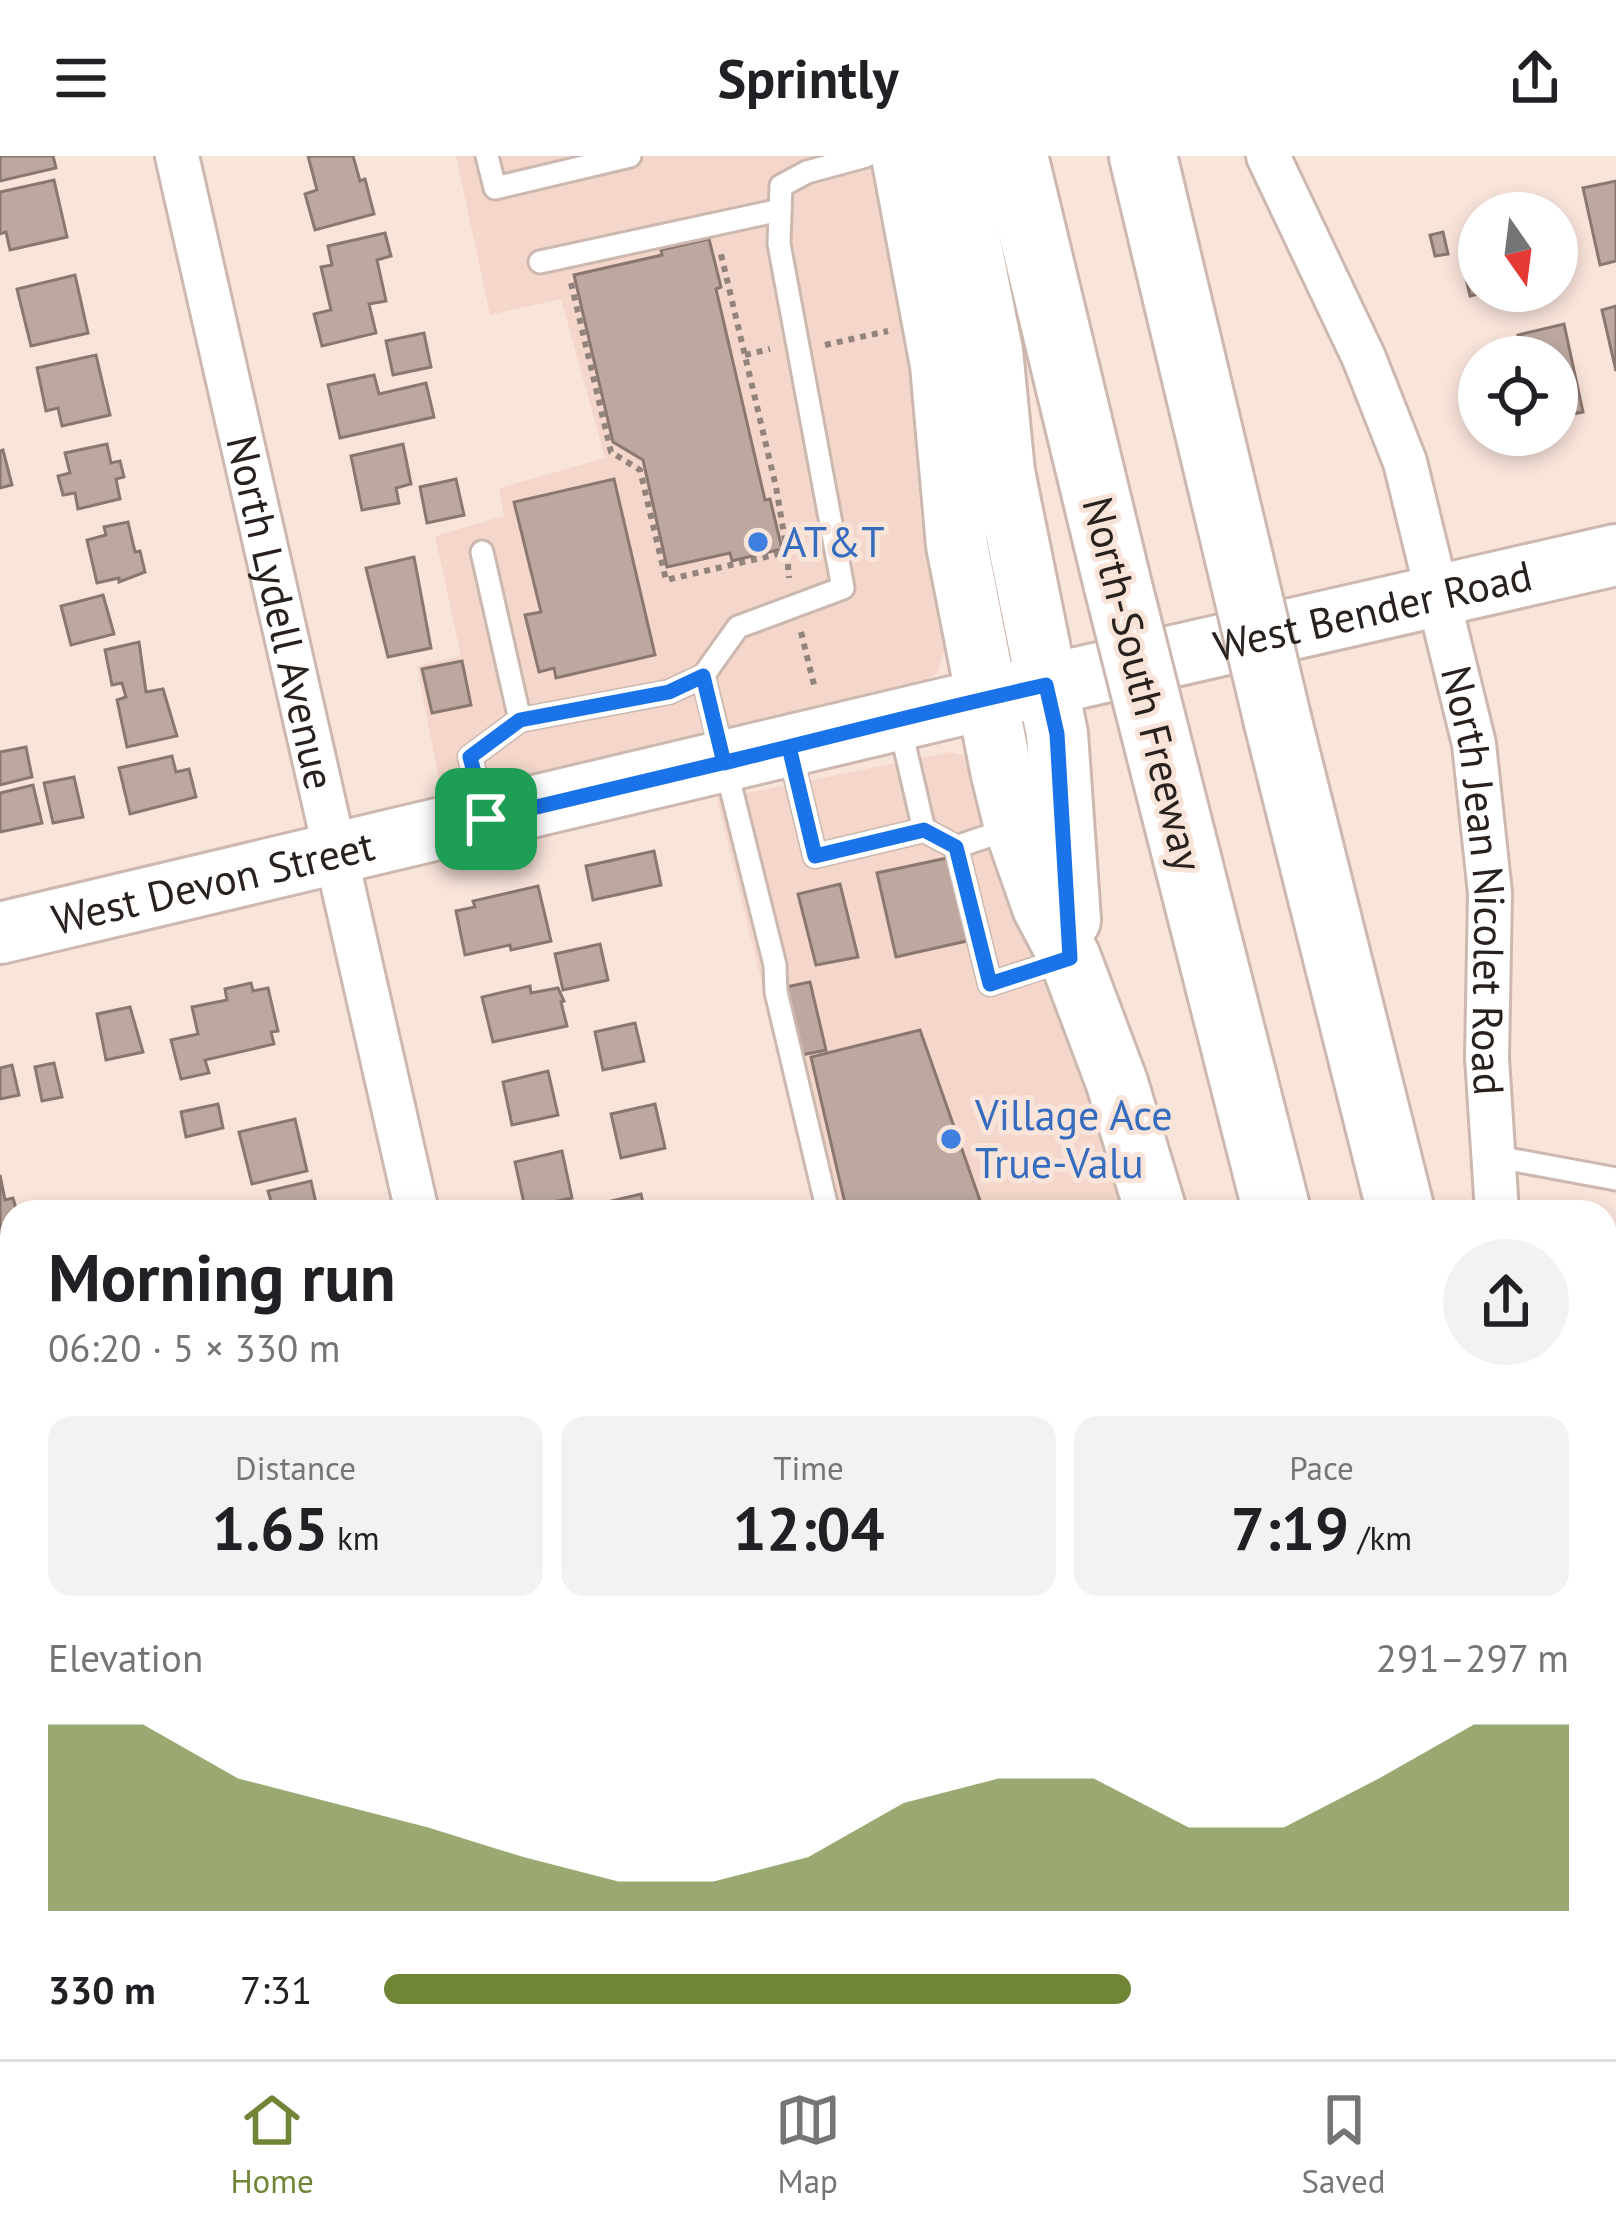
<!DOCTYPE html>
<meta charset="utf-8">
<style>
body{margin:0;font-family:"PT Sans",sans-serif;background:#f2f2f2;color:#202124;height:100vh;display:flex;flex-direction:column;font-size:45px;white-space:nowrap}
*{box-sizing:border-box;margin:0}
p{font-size:39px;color:#757577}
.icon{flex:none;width:66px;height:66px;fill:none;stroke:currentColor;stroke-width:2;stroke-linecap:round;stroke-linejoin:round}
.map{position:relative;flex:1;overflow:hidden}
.drawer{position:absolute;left:0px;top:1044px;width:1617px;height:861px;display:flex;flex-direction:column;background:#fff;border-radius:36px 36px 0 0;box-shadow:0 6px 18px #0003}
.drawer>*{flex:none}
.needle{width:78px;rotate:166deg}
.fabs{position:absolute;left:1458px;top:36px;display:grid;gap:24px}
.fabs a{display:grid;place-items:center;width:120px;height:120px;border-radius:50%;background:#fff;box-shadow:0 6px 18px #0003;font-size:60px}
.pin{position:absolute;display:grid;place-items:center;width:102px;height:102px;color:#fff;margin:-51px;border-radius:24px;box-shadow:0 6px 18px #0006}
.round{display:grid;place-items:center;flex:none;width:126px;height:126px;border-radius:63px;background:#f2f2f2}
.overview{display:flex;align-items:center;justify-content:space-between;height:204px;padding:0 48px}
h1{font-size:66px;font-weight:700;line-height:90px}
.figures{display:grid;grid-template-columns:repeat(3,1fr);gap:18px;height:204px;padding:12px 48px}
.figures div{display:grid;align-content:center;border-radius:24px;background:#f2f2f2;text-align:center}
.figures b{font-size:60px;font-weight:700}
.figures small{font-size:33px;font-weight:400}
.figures p{font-size:33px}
.chart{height:336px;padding:24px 48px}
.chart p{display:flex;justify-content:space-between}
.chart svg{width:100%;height:216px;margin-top:12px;fill:#708536;opacity:.7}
ul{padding:0 48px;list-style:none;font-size:39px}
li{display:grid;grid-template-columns:192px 144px 1fr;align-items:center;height:90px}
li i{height:30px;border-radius:15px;background:#708536}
header{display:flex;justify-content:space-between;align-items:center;height:156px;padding:0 48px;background:#fff;font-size:54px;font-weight:700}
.dock{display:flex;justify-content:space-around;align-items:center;height:168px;border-top:3px solid #e0e0e0;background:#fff;font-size:33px;color:#757577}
.dock a{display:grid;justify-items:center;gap:6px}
.dock .current{color:#708536}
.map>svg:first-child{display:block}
.built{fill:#f4d7ca}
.green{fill:#c1c6a7}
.building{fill:#bca89f;stroke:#8a776f;stroke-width:3}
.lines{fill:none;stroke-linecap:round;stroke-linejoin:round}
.lane-casing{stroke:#ccb8ae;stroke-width:27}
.street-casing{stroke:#ccb8ae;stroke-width:48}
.secondary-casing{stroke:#ccb8ae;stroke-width:66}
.highway-casing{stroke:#ccb8ae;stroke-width:72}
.path{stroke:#92847d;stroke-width:6;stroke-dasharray:6 6;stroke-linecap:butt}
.lane{stroke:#fff;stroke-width:21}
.street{stroke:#fff;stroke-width:42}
.secondary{stroke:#fff;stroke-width:60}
.highway{stroke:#fff;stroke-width:66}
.highway-bridge-casing{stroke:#ccb8ae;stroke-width:72;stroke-linecap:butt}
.highway-bridge{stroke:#fff;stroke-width:66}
.route-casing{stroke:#fff;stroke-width:24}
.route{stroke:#1a73e8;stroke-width:15}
.shop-dot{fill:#3f7fe0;stroke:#f9e4da;stroke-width:4.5}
.labels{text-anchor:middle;stroke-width:10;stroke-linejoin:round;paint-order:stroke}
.shop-label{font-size:42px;fill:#366cbe;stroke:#f9e4da;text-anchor:start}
.street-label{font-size:42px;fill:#28211d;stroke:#f9e4da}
</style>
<header><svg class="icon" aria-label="menu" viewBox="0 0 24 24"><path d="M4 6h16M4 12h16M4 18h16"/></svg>Sprintly<svg class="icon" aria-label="share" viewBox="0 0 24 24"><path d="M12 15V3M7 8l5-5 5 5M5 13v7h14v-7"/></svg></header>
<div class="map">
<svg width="1616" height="1903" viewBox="0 0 1616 1903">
<rect width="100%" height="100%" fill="#f9e4da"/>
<g class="built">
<polygon points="456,0 876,0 911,218 921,366 946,487 938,517 922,525 674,589 443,644 417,510 461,500 435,380 504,360 499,332 605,302 561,143 490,159"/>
<polygon points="951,596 972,602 1073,845 1126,1056 818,1056 717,643"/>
<polygon points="1023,1893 1318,1893 1320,1903 1026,1903"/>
</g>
<g class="green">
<polygon points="328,1893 580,1893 583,1903 331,1903"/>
<polygon points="660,1893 1023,1893 1026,1903 627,1903"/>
</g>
<g class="building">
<polygon points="0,0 53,0 56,12 0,25"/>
<polygon points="308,0 353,0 360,25 365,23 374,58 315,74 305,38 317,34"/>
<polygon points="54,24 67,81 10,94 6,76 0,78 0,36"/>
<polygon points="1616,25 1616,105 1600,109 1583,32"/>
<polygon points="1443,76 1448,98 1435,100 1430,79"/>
<polygon points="385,77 391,100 377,104 386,145 369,148 376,177 322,190 314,158 331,154 321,111 332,109 328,90"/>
<polygon points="709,83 721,131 716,133 765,344 770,343 782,393 732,405 730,397 667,411 643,304 613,286 574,119 662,99 661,94"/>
<polygon points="1479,92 1479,135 1492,135 1470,140 1460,96"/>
<polygon points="75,119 88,177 31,190 17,133"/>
<polygon points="1616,150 1616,215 1602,154"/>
<polygon points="1564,168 1583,256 1558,261 1557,201 1523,201 1518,179"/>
<polygon points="424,177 431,211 393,219 386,185"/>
<polygon points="96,199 110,259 62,270 58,252 46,255 37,212"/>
<polygon points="374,219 379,238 426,227 434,261 340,282 328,229"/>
<polygon points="107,288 111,307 120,305 124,321 116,323 120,343 78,353 75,337 63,339 58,320 70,317 65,297"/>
<polygon points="403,288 411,328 396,332 399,347 362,354 351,300"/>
<polygon points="3,294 12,329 0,332 0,295"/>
<polygon points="456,323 464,359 427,367 420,331"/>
<polygon points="614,323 655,499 556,522 554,512 539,516 525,459 541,456 514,346"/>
<polygon points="128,366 135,396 140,395 145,416 119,426 119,422 97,427 87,384 106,379 104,371"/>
<polygon points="414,401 431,492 388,501 366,412"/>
<polygon points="103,439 114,478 71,489 61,450"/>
<polygon points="139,486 146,536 163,533 177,580 127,591 117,544 126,541 122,527 112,529 105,494"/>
<polygon points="462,505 471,549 432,557 422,513"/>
<polygon points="26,591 32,621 0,629 0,596"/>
<polygon points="172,600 176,616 189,613 196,641 130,658 119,612"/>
<polygon points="74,621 83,661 53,667 44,627"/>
<polygon points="33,629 42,667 0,676 0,637"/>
<polygon points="654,695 661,729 593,744 586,710"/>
<polygon points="961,699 980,782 896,801 877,717"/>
<polygon points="840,728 858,801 816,809 798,738"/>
<polygon points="538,730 551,785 511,794 510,789 465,799 456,755 475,751 473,745"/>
<polygon points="600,788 608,824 563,834 555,798"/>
<polygon points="810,826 826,894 802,899 786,831"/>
<polygon points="251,827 253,835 268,832 278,875 271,876 274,888 205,904 209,917 181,923 171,884 198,878 192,851 227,844 225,833"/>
<polygon points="530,830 531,837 558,832 564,845 561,846 567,870 493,886 482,841"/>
<polygon points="130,851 143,896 106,904 97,858"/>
<polygon points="635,867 644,905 603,914 595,876"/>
<polygon points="920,874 984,1056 847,1056 811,901"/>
<polygon points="54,907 62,941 42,945 35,911"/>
<polygon points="12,909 19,939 0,943 0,912"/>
<polygon points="548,915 558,959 512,969 503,926"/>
<polygon points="218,948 223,972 186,981 181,956"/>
<polygon points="655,948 665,992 621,1002 611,958"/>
<polygon points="295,963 307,1015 252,1028 239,976"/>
<polygon points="562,995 572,1042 525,1052 515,1006"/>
<polygon points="0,1019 5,1044 13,1042 17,1056 12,1056 12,1087 0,1090"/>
<polygon points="311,1025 318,1056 225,1056 271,1045 268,1035"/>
<polygon points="641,1038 645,1056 600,1056 598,1048"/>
<polygon points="12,1147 12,1223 0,1225 0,1169 3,1168 0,1150"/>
<polygon points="967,1893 987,1893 989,1903 969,1903"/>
<polygon points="1092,1893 1161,1893 1114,1903 1094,1903"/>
</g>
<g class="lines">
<g class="lane-casing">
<g id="lane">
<polyline points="487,0 495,32 630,0"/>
<polyline points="540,106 780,54"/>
<polyline points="482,396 520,564"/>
<polyline points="900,570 924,674"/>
<polyline points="790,596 815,700 924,674 956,691 990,828 1063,804"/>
<polyline points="485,659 470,601 520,564 669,536 703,520"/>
<polyline points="956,691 1012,672"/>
<polyline points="1492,1000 1616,1023"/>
<polyline points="828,1056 776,836 775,809 703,520 738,471 843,432 779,88 781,30 807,16 866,0"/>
<polyline points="1605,1240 1616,1233"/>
<polyline points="1058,1893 1061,1903"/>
<polyline points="1254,1893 1256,1903"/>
</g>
</g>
<g class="street-casing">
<g id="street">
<path id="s1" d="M177 0 417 1056"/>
<path id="s2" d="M1268 0 1364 202 1405 306 1474 588 1490 737 1487 902 1497 1056"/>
<polyline points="1605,1571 1616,1616"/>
<polyline points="0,1708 12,1760"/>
<polyline points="43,1893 45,1903"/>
<polyline points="610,1893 612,1903"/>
</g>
</g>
<g class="secondary-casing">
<g id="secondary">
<polyline points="902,0 941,209 957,389 1001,614 1015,671 1043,751 1070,802 1117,927 1156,1056"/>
<polyline points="953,0 992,195 1004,316 1057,578 1070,764"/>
<path id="s3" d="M0 777 990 542 1616 399"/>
<polyline points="1353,1893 1356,1903"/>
</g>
</g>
<g class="highway-casing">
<g id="highway">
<polyline points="1014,0 1118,430"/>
<polyline points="1143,0 1239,402"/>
<polyline points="1278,566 1401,1056"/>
<polyline points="1160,596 1277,1056"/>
<polyline points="1483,1893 1485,1903"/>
<polyline points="1604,1893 1607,1903"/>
</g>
</g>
<g class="path">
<polyline points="571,127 611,296 640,314 666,424 787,396 776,331 720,94"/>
<polyline points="825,189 888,175"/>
<polyline points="745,199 770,193"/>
<polyline points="787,396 789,422"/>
<polyline points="801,476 815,533"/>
</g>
<use href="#lane" class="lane"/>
<use href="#street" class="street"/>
<use href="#secondary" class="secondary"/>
<use href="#highway" class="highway"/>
<g class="highway-bridge-casing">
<g id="highway-bridge">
<polyline points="1239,402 1278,566"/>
<polyline points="1118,430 1160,596"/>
</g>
</g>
<use href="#highway-bridge" class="highway-bridge"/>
</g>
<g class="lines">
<g class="route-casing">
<path id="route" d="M486 663 789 591 815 700 924 674 956 691 990 828 1070 802 1057 578 1046 529C938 553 831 580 724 607L703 520 669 536 520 564 470 601 486 663"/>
</g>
<use href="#route" class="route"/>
</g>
<g class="shop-dot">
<circle cx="758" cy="386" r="12"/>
<circle cx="951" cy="983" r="12"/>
</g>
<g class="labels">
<g class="shop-label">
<text x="782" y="401">AT&amp;T</text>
<text x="975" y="974">Village Ace<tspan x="975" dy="48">True-Valu</tspan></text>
</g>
<g class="street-label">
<text dy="15" stroke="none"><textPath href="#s3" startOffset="1410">West Bender Road</textPath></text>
<text dy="15" stroke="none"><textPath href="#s1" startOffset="468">North Lydell Avenue</textPath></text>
<text transform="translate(1143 528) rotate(76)" y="15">North-South Freeway</text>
<text dy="15" stroke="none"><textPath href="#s2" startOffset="762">North Jean Nicolet Road</textPath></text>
<text dy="15" stroke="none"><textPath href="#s3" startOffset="219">West Devon Street</textPath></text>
</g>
</g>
</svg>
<div class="fabs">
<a><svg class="needle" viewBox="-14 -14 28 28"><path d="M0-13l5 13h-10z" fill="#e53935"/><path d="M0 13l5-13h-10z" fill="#757577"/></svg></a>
<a><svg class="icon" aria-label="locate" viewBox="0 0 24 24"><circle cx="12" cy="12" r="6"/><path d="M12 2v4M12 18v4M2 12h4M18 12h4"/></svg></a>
</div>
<div class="pin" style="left:486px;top:663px;background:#1e9e55"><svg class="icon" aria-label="arrive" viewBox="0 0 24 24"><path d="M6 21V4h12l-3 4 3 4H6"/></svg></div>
<section class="drawer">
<div class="overview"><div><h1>Morning run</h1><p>06:20 · 5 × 330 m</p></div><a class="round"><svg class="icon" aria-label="share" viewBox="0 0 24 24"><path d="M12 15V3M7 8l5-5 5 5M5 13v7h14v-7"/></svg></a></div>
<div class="figures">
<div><p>Distance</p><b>1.65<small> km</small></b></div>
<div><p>Time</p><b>12:04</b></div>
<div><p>Pace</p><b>7:19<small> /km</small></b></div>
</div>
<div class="chart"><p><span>Elevation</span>291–297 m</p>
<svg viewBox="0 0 160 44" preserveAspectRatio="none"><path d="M0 44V6L10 6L20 17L30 22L40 27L50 33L60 38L70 38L80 33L90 22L100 17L110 17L120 27L130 27L140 17L150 6L160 6V44z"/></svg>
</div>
<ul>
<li><b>330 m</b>7:31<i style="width:63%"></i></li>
</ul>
</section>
</div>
<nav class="dock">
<a class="current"><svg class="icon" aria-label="home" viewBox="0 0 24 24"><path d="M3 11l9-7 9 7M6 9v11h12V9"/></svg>Home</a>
<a><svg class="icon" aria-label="map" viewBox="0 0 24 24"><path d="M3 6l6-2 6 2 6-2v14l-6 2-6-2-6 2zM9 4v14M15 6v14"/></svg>Map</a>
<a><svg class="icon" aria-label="saved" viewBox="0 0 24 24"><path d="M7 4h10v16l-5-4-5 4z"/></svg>Saved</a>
</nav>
